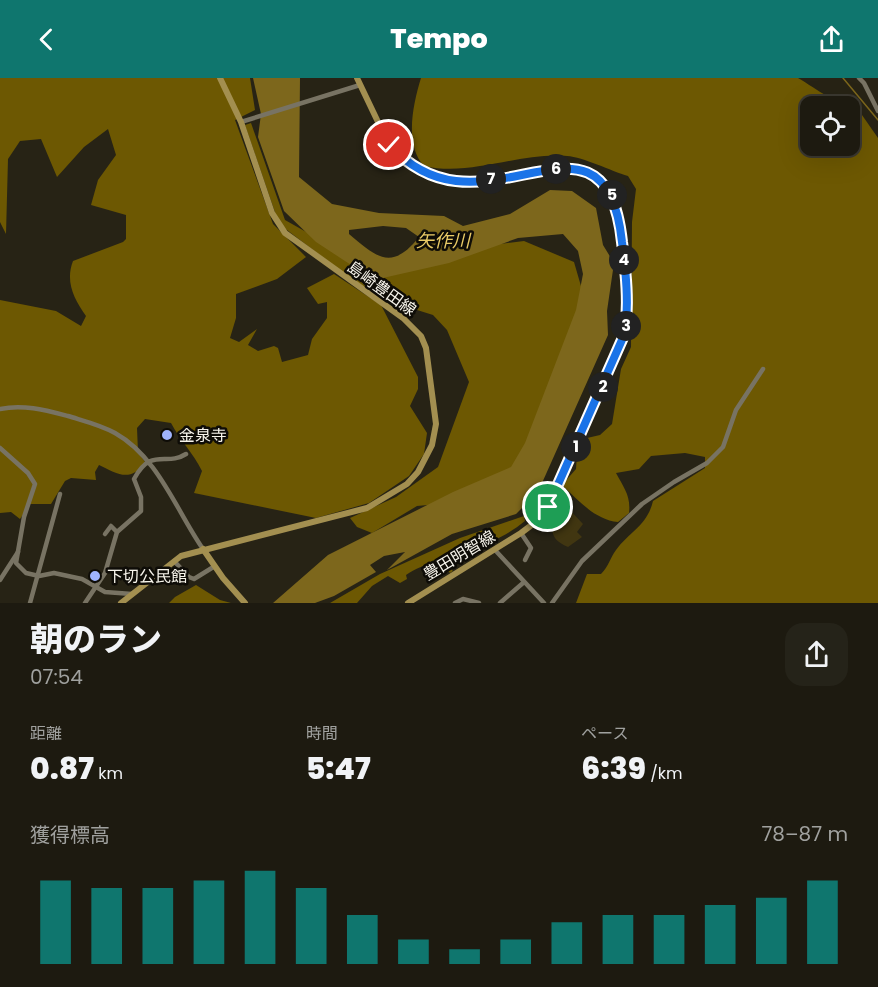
<!DOCTYPE html>
<html lang="ja">
<meta charset="utf-8">
<style>
body{margin:0;font-family:Poppins,"Noto Sans JP",sans-serif;background:#252319;color:#f1f3f6;height:100vh;display:flex;flex-direction:column;font-size:22px;white-space:nowrap}
*{box-sizing:border-box;margin:0}
p{font-size:20px;color:#a0a19f}
.icon{flex:none;width:33px;height:33px;fill:none;stroke:currentColor;stroke-width:2;stroke-linecap:round;stroke-linejoin:round}
.map{position:relative;height:525px;overflow:hidden}
.details{display:flex;flex-direction:column;background:#1d1a10;flex:1}
.details>*{flex:none}
.tools{position:absolute;left:800px;top:18px;display:grid;gap:12px}
.tools a{display:grid;place-items:center;width:60px;height:60px;border-radius:12px;background:#1d1a10;box-shadow:0 6px 24px #0002,0 0 0 2px #3b3830;font-size:30px}
.pin{position:absolute;display:grid;place-items:center;width:51px;height:51px;color:#fff;margin:-26px;border:3px solid #fff;border-radius:50%;box-shadow:0 2px 6px #0007}
.km{position:absolute;width:30px;height:30px;margin:-15px;border-radius:50%;background:#222;color:#fff;font-size:16px;line-height:30px;text-align:center}
.round{display:grid;place-items:center;flex:none;width:63px;height:63px;border-radius:18px;background:#252319}
.overview{display:flex;align-items:center;justify-content:space-between;height:102px;padding:0 30px}
h1{font-size:33px;font-weight:800;line-height:45px}
.figures{display:grid;grid-template-columns:repeat(3,1fr);gap:9px;height:102px;padding:6px 30px}
.figures div{display:grid;align-content:center}
.figures b{font-size:30px;font-weight:800}
.figures small{font-size:16px;font-weight:400}
.figures p{font-size:16px}
.chart{height:168px;padding:12px 30px}
.chart p{display:flex;justify-content:space-between}
.chart svg{width:100%;height:108px;margin-top:6px;stroke:#0f766e;stroke-width:6}
header{display:flex;justify-content:space-between;align-items:center;height:78px;padding:0 30px;background:#0f766e;color:#fff;font-size:27px;font-weight:800}
.map>svg:first-child{display:block}
.green{fill:#413611}
.forest{fill:#6d5802;fill-rule:evenodd}
.water{fill:#7d671c;fill-rule:evenodd}
.lines{fill:none;stroke-linecap:round;stroke-linejoin:round}
.stream{stroke:#7d671c;stroke-width:1.5}
.minor{stroke:#787363;stroke-width:4.5}
.major{stroke:#a38f50;stroke-width:6}
.route-casing{stroke:#fff;stroke-width:12}
.route{stroke:#1a73e8;stroke-width:8}
.poi-dot{fill:#9fb3fd;stroke:#0e0c07;stroke-width:2}
.labels{text-anchor:middle;stroke-width:5;stroke-linejoin:round;paint-order:stroke}
.street-label{font-size:16px;fill:#f7f4eb;stroke:#0e0c07}
.poi-label{font-size:16px;fill:#f7f4eb;stroke:#0e0c07;text-anchor:start}
.water-label{font-size:18px;font-style:italic;fill:#eacb67;stroke:#0e0c07}
</style>
<header><svg class="icon" aria-label="back" viewBox="0 0 24 24"><path d="M15 5l-7 7 7 7"/></svg>Tempo<svg class="icon" aria-label="share" viewBox="0 0 24 24"><path d="M12 15V3M7 8l5-5 5 5M5 13v7h14v-7"/></svg></header>
<div class="map">
<svg width="878" height="525" viewBox="0 0 878 525">
<rect width="100%" height="100%" fill="#272315"/>
<path class="green" d="M568 430 583 446 577 454 582 459 568 469C557 464 552 460 552 448Z"/>
<g class="forest">
<path d="M0 0H250L255 32 235 42 273 146 306 179 277 201 236 216V240L230 260 239 264 257 251 248 267 258 273 274 268 278 270 282 284 308 277 312 261 327 240V224L318 226 307 210 334 196 381 227 418 299V311L410 328 427 355 424 376 409 398 369 425 316 440 194 415 202 393C193 375 180 362 171 345L145 341 137 350 138 374 145 384C131 405 117 396 99 387L95 394 96 402 71 400 65 403 51 426H30L20 441 11 434 0 435V222L56 233 81 248 86 238C74 221 65 204 73 183L123 164 126 161V137L91 127 98 102 116 77 108 51 84 69 57 99 41 61 20 63 8 81 6 156 0 144Z"/>
<path d="M421 0H798C817 11 840 30 862 29V37L878 60V525H576L587 496H601C609 488 610 480 616 472 630 453 647 448 653 423L705 390V379L685 375 651 378 639 391 616 395C624 410 631 418 629 435L618 444C595 442 578 422 562 407L576 391 577 376 587 360 600 357 612 346 621 291 631 269 632 144 636 111 628 98C611 93 583 79 567 78 519 74 471 99 424 88 404 67 413 26 421 0ZM810 28H849V68H810Z"/>
<polygon points="251,45 285,142 324,164 370,198 490,167 524,163 574,184 583,215 535,350 509,398 438,426 417,428 372,455 357,449 350,440 396,419 438,389 469,304 447,252 433,237 382,221 366,212 279,146 245,47"/>
<path d="M524 438 525 443C510 455 490 467 471 467L469 478 463 484 456 478H448L445 485 453 493 450 495C436 480 422 487 406 497L407 501 400 505 388 498 372 508 357 525H330L380 496 460 460Z"/>
<polygon points="196,507 220,522 231,525 169,525 175,519"/>
</g>
<path class="water" d="M253 0H300L299 99 332 126 379 135 444 138 463 148 510 136 550 112 572 113 596 130 603 167 614 185 607 233 608 257 538 414 516 436 452 456 387 492 405 474 384 478 370 487 376 494 334 518 315 525H273L328 477 453 414 511 389 525 365 576 232 583 196 578 173 563 156 518 160 449 185 374 202 316 164 284 133 258 59 261 36ZM383 148 406 150 419 159C392 193 377 180 349 156V152Z"/>
<g class="lines">
<polyline class="stream" points="843,0 878,42"/>
<g class="minor">
<polyline points="859,0 864,5 878,33"/>
<polyline points="241,44 360,7"/>
<path d="M0 331C23 326 45 332 68 338 84 343 101 347 115 355 158 379 176 432 203 471"/>
<polyline points="0,370 28,395 35,406 24,439 16,485 26,495 39,498 54,495 82,501 105,514 132,516"/>
<polyline points="521,455 531,470 525,482"/>
<polyline points="105,456 111,448 117,454"/>
<polyline points="495,472 544,525"/>
<polyline points="174,483 189,499 194,501 215,488"/>
<polyline points="0,502 18,474"/>
<polyline points="30,525 60,416"/>
<path d="M85 525 105 495 117 454 141 433V419L134 401C152 368 166 389 186 376"/>
<polyline points="455,525 463,521 479,525"/>
<polyline points="500,525 523,505"/>
<polyline points="552,525 582,483 642,426 674,404 707,385 723,369 736,332 763,291"/>
</g>
<g class="major">
<polyline points="357,0 389,67 418,91 447,102 464,104 565,90 575,91 596,100 612,119 621,151 628,228 625,255 548,428 537,443 521,455 408,525"/>
<polyline points="203,471 223,500 245,525"/>
<polyline points="121,525 181,478 367,430 407,406 418,394 432,367 436,346 426,270 421,258 403,240 285,155 272,135 241,44 220,0"/>
</g>
</g>
<g class="lines">
<g class="route-casing">
<path id="route" d="M389 67C407 86 429 100 456 103 530 112 609 41 622 164 626 195 629 225 625 255L548 429"/>
</g>
<use href="#route" class="route"/>
</g>
<g class="poi-dot">
<circle cx="167" cy="357" r="6"/>
<circle cx="95" cy="498" r="6"/>
</g>
<g class="labels">
<g class="street-label">
<text transform="translate(382 210) rotate(36)" y="6">島崎豊田線</text>
<text transform="translate(459 477) rotate(-31)" y="6">豊田明智線</text>
</g>
<g class="poi-label">
<text x="179" y="363">金泉寺</text>
<text x="107" y="504">下切公民館</text>
</g>
<g class="water-label">
<text x="443" y="169">矢作川</text>
</g>
</g>
</svg>
<div class="tools">
<a><svg class="icon" aria-label="locate" viewBox="0 0 24 24"><circle cx="12" cy="12" r="6"/><path d="M12 2v4M12 18v4M2 12h4M18 12h4"/></svg></a>
</div>
<div class="pin" style="left:548px;top:429px;background:#1e9e55"><svg class="icon" aria-label="arrive" viewBox="0 0 24 24"><path d="M6 21V4h12l-3 4 3 4H6"/></svg></div>
<div class="pin" style="left:389px;top:67px;background:#d93025"><svg class="icon" aria-label="check" viewBox="0 0 24 24"><path d="M5 12l5 5 9-10"/></svg></div>
<b class="km" style="left:576px;top:369px">1</b>
<b class="km" style="left:603px;top:309px">2</b>
<b class="km" style="left:626px;top:248px">3</b>
<b class="km" style="left:624px;top:182px">4</b>
<b class="km" style="left:612px;top:117px">5</b>
<b class="km" style="left:556px;top:91px">6</b>
<b class="km" style="left:491px;top:101px">7</b>
</div>
<section class="details">
<div class="overview"><div><h1>朝のラン</h1><p>07:54</p></div><a class="round"><svg class="icon" aria-label="share" viewBox="0 0 24 24"><path d="M12 15V3M7 8l5-5 5 5M5 13v7h14v-7"/></svg></a></div>
<div class="figures">
<div><p>距離</p><b>0.87<small> km</small></b></div>
<div><p>時間</p><b>5:47</b></div>
<div><p>ペース</p><b>6:39<small> /km</small></b></div>
</div>
<div class="chart"><p><span>獲得標高</span>78–87 m</p>
<svg viewBox="0 0 160 44" preserveAspectRatio="none"><path d="M5 44V10M15 44V13M25 44V13M35 44V10M45 44V6M55 44V13M65 44V24M75 44V34M85 44V38M95 44V34M105 44V27M115 44V24M125 44V24M135 44V20M145 44V17M155 44V10"/></svg>
</div>
</section>
